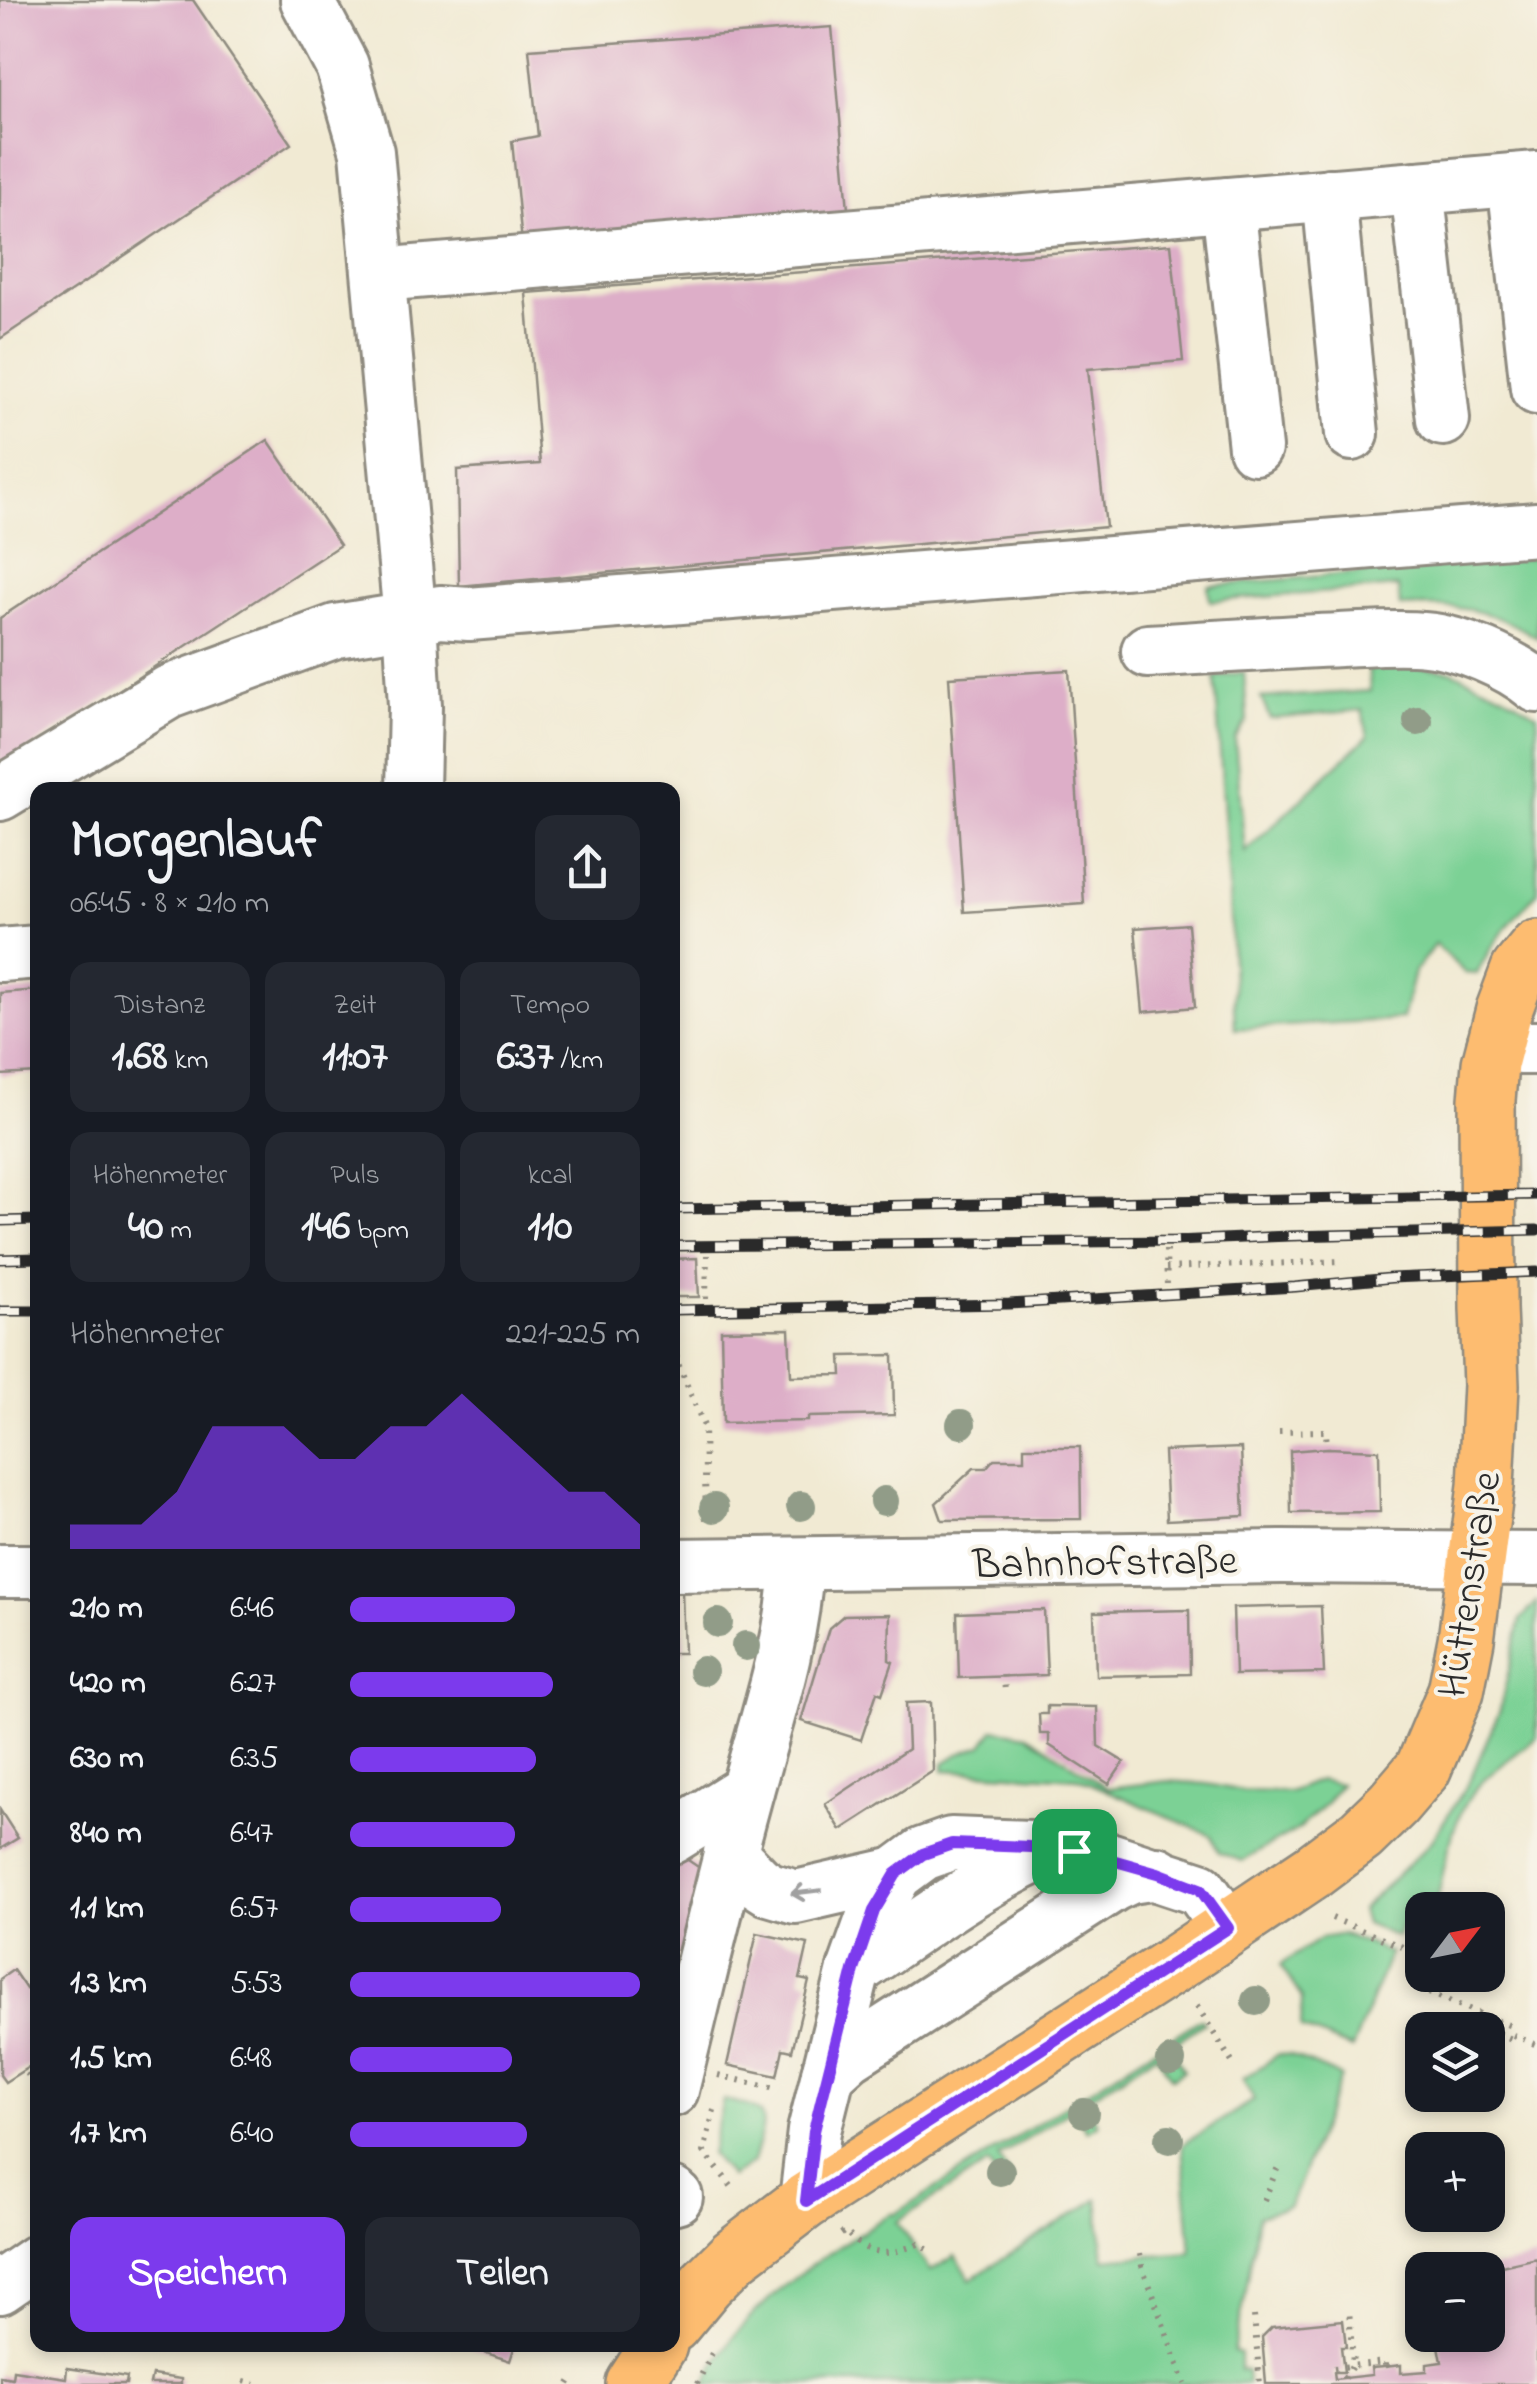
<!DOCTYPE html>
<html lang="de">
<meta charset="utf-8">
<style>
body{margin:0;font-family:"Indie Flower",sans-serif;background:#242831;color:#f1f3f6;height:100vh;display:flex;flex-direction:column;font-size:38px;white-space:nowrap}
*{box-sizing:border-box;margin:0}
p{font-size:32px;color:#9ea1a6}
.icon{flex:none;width:55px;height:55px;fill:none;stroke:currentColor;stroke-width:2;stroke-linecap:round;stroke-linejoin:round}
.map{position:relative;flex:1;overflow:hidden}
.details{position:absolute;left:30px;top:782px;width:650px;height:1570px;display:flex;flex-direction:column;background:#171b24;border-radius:20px;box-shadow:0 5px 15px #0003}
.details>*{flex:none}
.needle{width:65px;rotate:58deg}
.fabs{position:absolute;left:1405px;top:1892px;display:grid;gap:20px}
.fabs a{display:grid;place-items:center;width:100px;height:100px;border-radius:20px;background:#171b24;box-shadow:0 5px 15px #0003;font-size:50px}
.pin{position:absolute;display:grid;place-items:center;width:85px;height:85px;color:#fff;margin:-42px;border-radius:20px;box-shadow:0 5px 15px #0006}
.round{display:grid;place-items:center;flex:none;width:105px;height:105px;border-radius:20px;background:#242831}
.headline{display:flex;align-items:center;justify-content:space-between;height:170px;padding:0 40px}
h1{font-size:55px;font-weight:800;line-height:75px}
.figures{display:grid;grid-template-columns:repeat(3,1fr);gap:15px;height:170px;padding:10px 40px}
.figures div{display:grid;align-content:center;border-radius:20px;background:#242831;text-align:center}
.figures b{font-size:42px;font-weight:800}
.figures small{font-size:28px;font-weight:400}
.figures p{font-size:28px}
.chart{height:280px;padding:20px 40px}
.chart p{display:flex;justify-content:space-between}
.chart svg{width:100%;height:180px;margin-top:10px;fill:#7c3aed;opacity:.7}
.primary-button{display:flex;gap:20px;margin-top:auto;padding:20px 40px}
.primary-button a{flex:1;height:115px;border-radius:20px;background:#7c3aed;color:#fff;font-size:40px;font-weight:800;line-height:115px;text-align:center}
.primary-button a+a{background:#242831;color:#f1f3f6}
ul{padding:0 40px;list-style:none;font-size:32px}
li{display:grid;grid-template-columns:160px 120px 1fr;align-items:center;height:75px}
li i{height:25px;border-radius:12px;background:#7c3aed}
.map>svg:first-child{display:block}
.green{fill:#7bd195;stroke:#537e60;stroke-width:2.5}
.building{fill:#ddaec8}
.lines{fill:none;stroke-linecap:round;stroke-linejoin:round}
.minor-casing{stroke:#8e8a7f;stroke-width:58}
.major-casing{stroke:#8e8a7f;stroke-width:60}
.path{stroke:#8e8a7f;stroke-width:6;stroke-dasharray:2.5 8;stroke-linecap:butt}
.minor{stroke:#fff;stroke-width:52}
.major{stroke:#fdbc70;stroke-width:55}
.rail-casing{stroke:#2b2b2b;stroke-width:11}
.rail{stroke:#f7f3e8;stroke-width:8;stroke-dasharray:22;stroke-linecap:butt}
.tree{fill:#919c88}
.oneway{stroke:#a0a0a0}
.route-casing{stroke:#fff;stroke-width:20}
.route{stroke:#7c3aed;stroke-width:12}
.labels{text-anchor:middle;stroke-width:8;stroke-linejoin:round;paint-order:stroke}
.street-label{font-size:42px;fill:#2b2b2b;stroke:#f7f3e8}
</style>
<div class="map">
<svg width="1537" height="2384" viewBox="0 0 1537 2384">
<rect width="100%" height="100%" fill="#f7f3e8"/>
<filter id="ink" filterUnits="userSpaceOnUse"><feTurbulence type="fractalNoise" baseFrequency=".01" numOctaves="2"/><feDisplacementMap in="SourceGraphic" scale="20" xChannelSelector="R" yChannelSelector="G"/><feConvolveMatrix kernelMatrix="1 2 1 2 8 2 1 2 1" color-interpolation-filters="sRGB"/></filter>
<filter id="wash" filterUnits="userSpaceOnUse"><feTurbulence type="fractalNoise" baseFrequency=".0048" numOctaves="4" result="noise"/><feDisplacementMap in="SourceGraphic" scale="40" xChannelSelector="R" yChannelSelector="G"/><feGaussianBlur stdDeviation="2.25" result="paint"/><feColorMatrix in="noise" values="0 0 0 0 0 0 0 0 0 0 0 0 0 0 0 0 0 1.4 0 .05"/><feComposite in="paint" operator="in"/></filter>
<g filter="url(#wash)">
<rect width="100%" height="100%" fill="#f1ead3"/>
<g class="green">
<path d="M1537 557V638C1492 608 1452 604 1400 607L1398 587 1210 601 1208 586Z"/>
<path d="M1368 659 1451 671 1501 693 1537 714V893C1513 919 1492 942 1477 974L1465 973 1435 944 1414 972 1402 1019 1235 1029 1228 872 1215 677 1244 672 1247 721 1235 739 1245 852 1368 736 1362 710 1270 719 1261 698 1370 691Z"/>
<path d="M1537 1602V1737C1519 1752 1498 1766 1481 1783 1450 1814 1445 1869 1435 1910H1422V1913L1408 1908 1397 1937 1365 1924 1361 1910 1430 1843 1469 1782 1500 1710 1520 1620Z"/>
<polygon points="994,1729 1028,1735 1108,1788 1168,1781 1207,1784 1242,1791 1289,1792 1319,1780 1340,1784 1325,1804 1300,1828 1242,1861 1219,1853 1211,1836 1204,1832 1078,1778 944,1770 944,1763 957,1755 983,1745"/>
<polygon points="1343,1934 1390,1953 1352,2049 1301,2028 1302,1998 1280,1965 1321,1938"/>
<path d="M1201 2019 1204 2023 1170 2046 1184 2070 1172 2078 1156 2054 1084 2101 1098 2124 1087 2131 1072 2109 998 2157 1012 2180 1003 2186 988 2164 897 2222 930 2271 955 2256 971 2279 1098 2199 1104 2259 1191 2252 1182 2145 1254 2100 1243 2079 1279 2054 1290 2055 1341 2077 1290 2206 1258 2216 1244 2303 1233 2352 1240 2354V2370H1246L1247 2384H706C734 2310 826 2253 892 2213L894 2215Z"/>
<path d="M723 2100C775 2109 765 2118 753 2162L730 2177 711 2153Z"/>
</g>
<g id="blocks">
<g class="building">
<polygon points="0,0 193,0 291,144 0,339"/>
<polygon points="832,27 849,221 522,243 512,141 538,136 529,49"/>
<polygon points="1171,244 1183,361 1088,369 1106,527 459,586 457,470 540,464 526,293"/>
<polygon points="268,440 340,545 0,768 0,618"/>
<polygon points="1069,670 1084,904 964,912 949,677"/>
<polygon points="1188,924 1195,1007 1143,1012 1135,928"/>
<polygon points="38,990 38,1073 0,1075 0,993"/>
<polygon points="697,1258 699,1297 672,1297 672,1259"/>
<polygon points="789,1329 791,1376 842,1375 841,1356 893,1355 894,1415 808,1417 808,1421 723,1423 721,1330"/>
<polygon points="1024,1447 1080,1447 1081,1519 942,1520 936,1503 974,1468 986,1468 994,1459 1024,1459"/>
<polygon points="1241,1448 1244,1516 1167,1520 1164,1451"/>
<polygon points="1327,1448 1379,1450 1380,1512 1291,1513 1290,1451"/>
<polygon points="672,1592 682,1592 684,1653 672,1653"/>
<polygon points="1321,1606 1324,1673 1235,1675 1233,1608"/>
<polygon points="1044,1610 1047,1675 959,1678 957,1613"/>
<polygon points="1189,1610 1190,1674 1096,1676 1094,1612"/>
<polygon points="890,1614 889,1660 893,1662 882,1694 877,1692 861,1740 801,1721 829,1628 844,1615"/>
<polygon points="931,1702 933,1771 841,1830 825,1804 908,1749 906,1703"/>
<polygon points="1047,1706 1097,1707 1098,1746 1124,1762 1109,1784 1049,1745 1049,1734 1040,1734 1039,1714 1047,1714"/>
<polygon points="0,1810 18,1838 0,1849"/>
<polygon points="679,1854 707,1873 691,1952 672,1957 672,1859"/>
<polygon points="757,1933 808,1944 800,1979 809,1981 792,2051 783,2049 777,2076 727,2065"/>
<polygon points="13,1970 26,1989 38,1982 38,2061 5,2082 0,2075 0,1979"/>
<polygon points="1537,2258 1537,2384 1266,2384 1262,2337 1272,2327 1343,2320 1346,2347 1341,2347 1344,2372 1334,2372 1335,2379 1372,2375 1371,2368 1385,2367 1401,2365 1401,2373 1427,2371 1427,2364 1442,2362 1437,2335 1488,2335 1488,2269"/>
<polygon points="463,2345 515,2345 510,2361"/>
<polygon points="67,2368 127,2377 126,2384 0,2384 0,2376 12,2378 13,2370 66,2378"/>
<polygon points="152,2375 181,2379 181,2384 150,2384"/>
</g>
</g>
</g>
<g filter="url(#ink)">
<use href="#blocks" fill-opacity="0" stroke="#8e8a7f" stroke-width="2.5"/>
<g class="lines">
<g class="minor-casing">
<g id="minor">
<polyline points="1514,180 1537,388"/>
<polyline points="1417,188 1443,419"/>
<polyline points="1329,195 1352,434"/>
<polyline points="1228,204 1255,448"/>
<polyline points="379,275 1537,178"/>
<path d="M1148 651C1212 647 1276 643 1340 640 1368 639 1397 636 1425 639 1460 642 1510 663 1537 686"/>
<polyline points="413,790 415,706 410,619 440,612 469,614 1537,529"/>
<polyline points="0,794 169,692 336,631 410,619 367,152 342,66 307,0"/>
<polyline points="0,955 38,952"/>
<polyline points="1494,1044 1521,1048 1537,1048"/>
<polyline points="672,1565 1282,1557 1537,1559"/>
<polyline points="0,1571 38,1571"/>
<polyline points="672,1837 747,1790"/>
<polyline points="730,1853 758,1882 769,1889 796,1897 896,1874"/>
<path d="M854 1970C917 1928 980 1880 1050 1850"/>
<polyline points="828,2074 849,2055 1113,1885 1130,1877 1157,1873"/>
<path d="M672 2090C696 1994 718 1897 744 1802 765 1723 793 1646 797 1564"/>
<polyline points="672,2194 676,2197"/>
<polyline points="806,2201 814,2131 854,1970 875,1911 896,1874 923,1854 951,1844 1056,1848 1112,1860 1200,1889 1228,1928"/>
<polyline points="0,2287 38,2261"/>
</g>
</g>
<g class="major-casing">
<g id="major">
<polyline points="672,2325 706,2284 734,2256 806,2201 1170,1967 1313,1871 1361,1835 1393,1804 1423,1769 1456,1691 1466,1640 1486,1486 1491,1385 1488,1308 1487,1100 1490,1064 1504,1010 1519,970 1537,948"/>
<polyline points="634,2384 659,2345"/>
</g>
</g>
<g class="path">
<polyline points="1166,1250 1167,1287"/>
<polyline points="1166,1268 1343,1261"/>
<polyline points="706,1299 707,1255"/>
<polyline points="674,1334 677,1361 704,1426 706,1522"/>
<polyline points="1279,1432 1326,1431 1327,1448"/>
<polyline points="1279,1674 1279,1683"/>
<polyline points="1004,1675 1005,1693"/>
<polyline points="1140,1675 1141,1685"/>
<polyline points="1332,1918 1422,1955"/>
<polyline points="1419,1989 1516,2028"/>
<polyline points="1197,2006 1232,2062"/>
<polyline points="1469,2022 1512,2039"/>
<polyline points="1513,2035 1537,2045"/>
<polyline points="27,2073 32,2081 38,2081"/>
<polyline points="718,2075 779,2090"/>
<polyline points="714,2110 704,2152 732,2187"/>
<polyline points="1264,2200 1278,2167"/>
<path d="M841 2234 845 2231C870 2258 885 2257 918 2244L929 2250"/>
<polyline points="1140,2254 1142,2266 1185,2384"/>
<polyline points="1254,2316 1260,2384"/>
<polyline points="1334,2368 1385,2362 1385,2367"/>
<polyline points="1344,2378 1353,2365 1349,2309"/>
<polyline points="244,2381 255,2384"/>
<polyline points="569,2384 572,2379"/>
<polyline points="697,2384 712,2353"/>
</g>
<use href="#minor" class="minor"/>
<use href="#major" class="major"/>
<g class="rail-casing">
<g id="rail">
<polyline points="672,1209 1537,1195"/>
<polyline points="0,1221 38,1220"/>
<polyline points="672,1246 1175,1241 1290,1236 1537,1230"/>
<polyline points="0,1259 38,1258"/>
<polyline points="672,1310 1009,1304 1295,1287 1391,1278 1537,1272"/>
<polyline points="0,1311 38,1311"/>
</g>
</g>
<use href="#rail" class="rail"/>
</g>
<g class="tree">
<circle cx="1418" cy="721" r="15"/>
<circle cx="961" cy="1424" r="15"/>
<circle cx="884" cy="1501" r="15"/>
<circle cx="801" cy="1506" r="15"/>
<circle cx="714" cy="1508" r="15"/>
<circle cx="718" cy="1623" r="15"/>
<circle cx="746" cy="1646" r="15"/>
<circle cx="703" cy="1671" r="15"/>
<circle cx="1256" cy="2001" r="15"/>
<circle cx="1171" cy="2061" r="15"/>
<circle cx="1084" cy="2113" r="15"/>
<circle cx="1169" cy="2139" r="15"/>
<circle cx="1000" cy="2171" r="15"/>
</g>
<defs><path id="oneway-shaft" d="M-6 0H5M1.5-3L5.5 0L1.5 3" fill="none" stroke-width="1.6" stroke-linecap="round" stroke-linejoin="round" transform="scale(2.5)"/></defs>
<use class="oneway" href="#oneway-shaft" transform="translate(806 1892) rotate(173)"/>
</g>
<g class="lines" filter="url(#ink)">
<g class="route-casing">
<polygon id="route" points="952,1844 1056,1848 1112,1860 1158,1873 1200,1889 1228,1928 806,2201 814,2131 820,2106 854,1970 874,1911 896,1874 923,1854"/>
</g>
<use href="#route" class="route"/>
</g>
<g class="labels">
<g class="street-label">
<text transform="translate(1105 1560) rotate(-1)" y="15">Bahnhofstraße</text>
<text transform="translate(1467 1584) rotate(-81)" y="15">Hüttenstraße</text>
</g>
</g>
</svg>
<div class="fabs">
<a><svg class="needle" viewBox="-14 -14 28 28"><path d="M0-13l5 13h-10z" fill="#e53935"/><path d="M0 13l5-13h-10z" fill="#9ea1a6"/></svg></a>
<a><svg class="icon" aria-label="layers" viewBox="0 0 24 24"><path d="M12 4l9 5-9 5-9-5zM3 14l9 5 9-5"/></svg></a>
<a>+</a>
<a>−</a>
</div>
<div class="pin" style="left:1074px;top:1851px;background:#1e9e55"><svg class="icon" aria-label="arrive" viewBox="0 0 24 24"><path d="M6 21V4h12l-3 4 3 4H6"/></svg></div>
<section class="details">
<div class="headline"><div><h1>Morgenlauf</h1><p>06:45 · 8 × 210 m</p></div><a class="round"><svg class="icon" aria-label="share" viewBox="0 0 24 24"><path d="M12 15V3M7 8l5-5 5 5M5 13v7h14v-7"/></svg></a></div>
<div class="figures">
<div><p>Distanz</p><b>1.68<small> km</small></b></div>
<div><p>Zeit</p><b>11:07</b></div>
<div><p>Tempo</p><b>6:37<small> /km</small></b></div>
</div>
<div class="figures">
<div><p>Höhenmeter</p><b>40<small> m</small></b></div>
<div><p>Puls</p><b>146<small> bpm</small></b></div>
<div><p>kcal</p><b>110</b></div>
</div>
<div class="chart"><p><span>Höhenmeter</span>221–225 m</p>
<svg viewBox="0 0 160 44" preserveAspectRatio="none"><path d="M0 44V38L10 38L20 38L30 30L40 14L50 14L60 14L70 22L80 22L90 14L100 14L110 6L120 14L130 22L140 30L150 30L160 38V44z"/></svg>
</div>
<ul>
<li><b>210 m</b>6:46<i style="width:57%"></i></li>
<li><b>420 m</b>6:27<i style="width:70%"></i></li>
<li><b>630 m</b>6:35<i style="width:64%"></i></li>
<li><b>840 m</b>6:47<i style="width:57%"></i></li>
<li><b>1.1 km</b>6:57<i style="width:52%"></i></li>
<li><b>1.3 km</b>5:53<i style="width:100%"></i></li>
<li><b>1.5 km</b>6:48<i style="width:56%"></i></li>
<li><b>1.7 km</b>6:40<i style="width:61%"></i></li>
</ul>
<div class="primary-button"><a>Speichern</a><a>Teilen</a></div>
</section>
</div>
